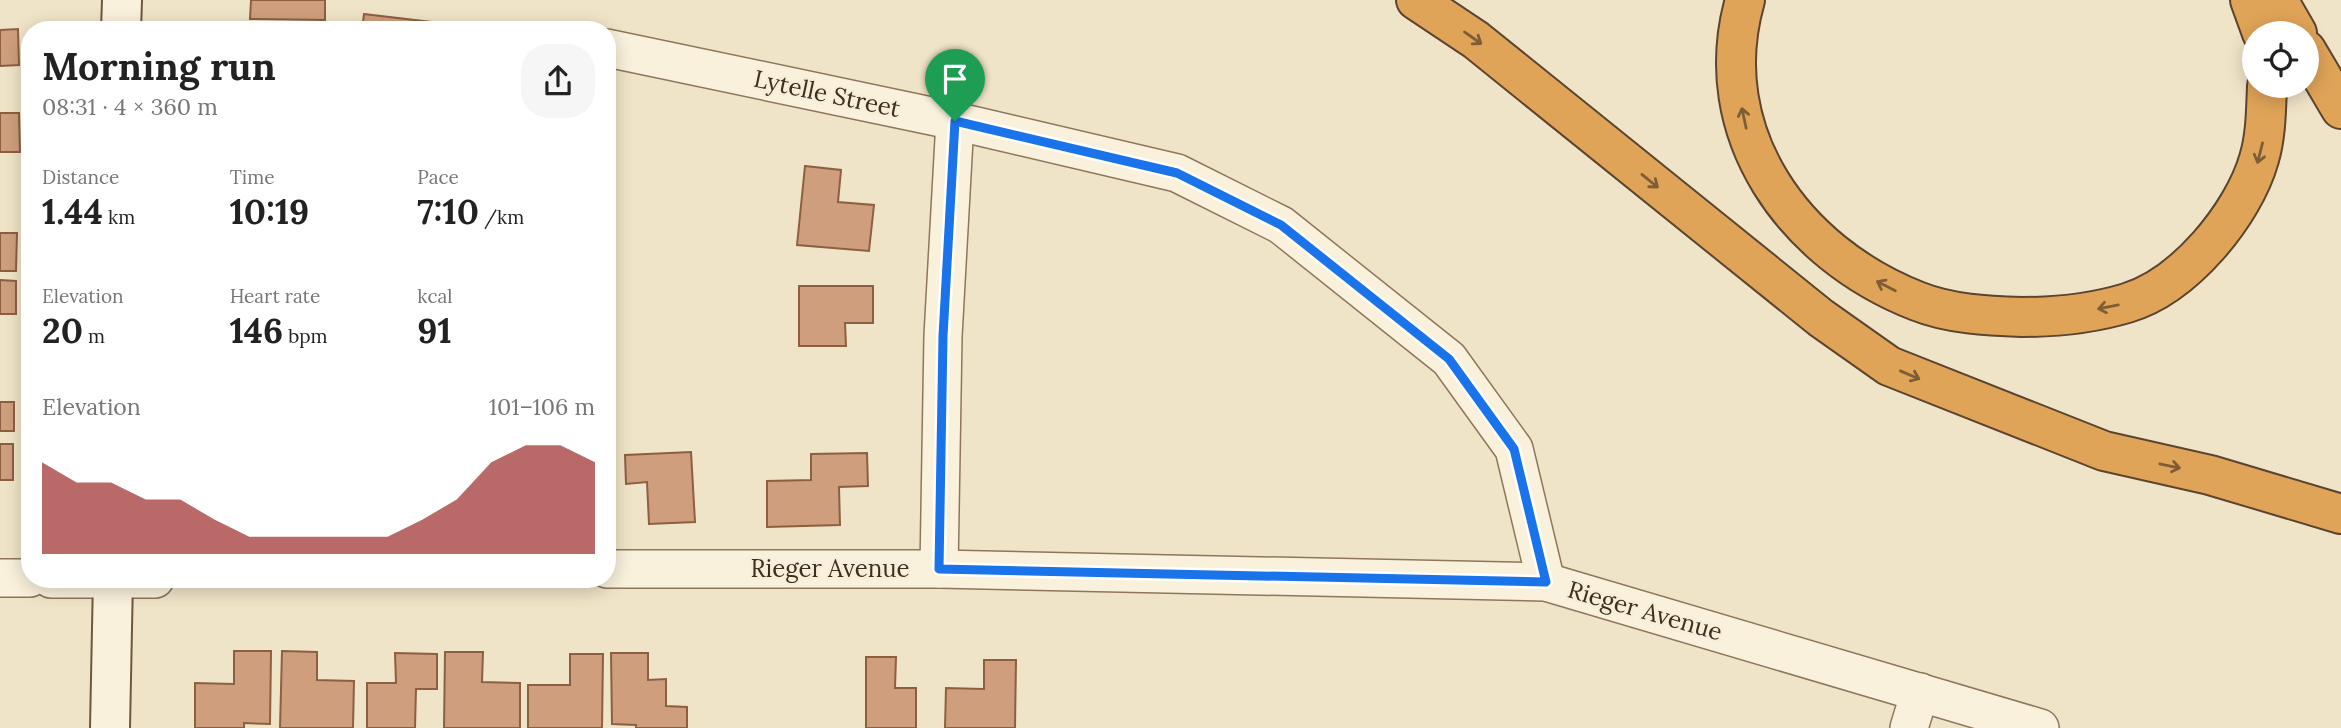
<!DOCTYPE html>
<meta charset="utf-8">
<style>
body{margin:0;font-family:Lora,serif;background:#f6f6f6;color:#222;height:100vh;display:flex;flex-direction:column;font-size:26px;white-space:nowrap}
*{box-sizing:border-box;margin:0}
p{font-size:23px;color:#767676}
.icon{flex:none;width:38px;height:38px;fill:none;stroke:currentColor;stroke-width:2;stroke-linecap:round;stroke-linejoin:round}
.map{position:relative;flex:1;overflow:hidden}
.drawer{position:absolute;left:21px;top:21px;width:595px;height:567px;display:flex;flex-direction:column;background:#fff;border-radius:28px;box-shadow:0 4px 18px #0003}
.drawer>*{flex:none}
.controls{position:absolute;left:2242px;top:21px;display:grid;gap:14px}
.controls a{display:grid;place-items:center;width:77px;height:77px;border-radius:50%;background:#fff;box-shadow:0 4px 18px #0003;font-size:35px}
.pin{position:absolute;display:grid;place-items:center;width:60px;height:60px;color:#fff;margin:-72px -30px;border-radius:50% 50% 50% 0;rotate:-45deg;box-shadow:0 0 7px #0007}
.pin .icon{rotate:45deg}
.round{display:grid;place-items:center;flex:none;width:74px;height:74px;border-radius:28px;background:#f6f6f6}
.summary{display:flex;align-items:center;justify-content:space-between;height:119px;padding:0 21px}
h1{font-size:38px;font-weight:800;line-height:52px}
.figures{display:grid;grid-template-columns:repeat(3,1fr);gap:10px;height:119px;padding:7px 21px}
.figures div{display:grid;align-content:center}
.figures b{font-size:35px;font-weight:800}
.figures small{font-size:19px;font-weight:400}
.figures p{font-size:19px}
.chart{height:196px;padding:14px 21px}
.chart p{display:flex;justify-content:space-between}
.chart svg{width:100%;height:126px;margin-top:7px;fill:#9e2a2b;opacity:.7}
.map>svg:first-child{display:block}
.building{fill:#cf9f7d;stroke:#8d5f41;stroke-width:2}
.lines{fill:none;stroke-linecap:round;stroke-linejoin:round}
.minor-casing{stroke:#8d765c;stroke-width:40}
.secondary-casing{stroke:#6f573f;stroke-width:42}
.motorway-casing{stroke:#5b4430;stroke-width:42}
.minor{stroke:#faf1dc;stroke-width:37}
.secondary{stroke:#faf1dc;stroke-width:38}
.motorway{stroke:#e0a458;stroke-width:38}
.oneway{stroke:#7e5d36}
.route-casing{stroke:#fff;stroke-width:14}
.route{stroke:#1a73e8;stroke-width:9}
.labels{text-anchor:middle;stroke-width:5;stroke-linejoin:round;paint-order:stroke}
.street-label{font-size:24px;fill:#3d2e20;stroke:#f7eed8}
</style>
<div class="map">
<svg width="2341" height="728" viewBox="0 0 2341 728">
<rect width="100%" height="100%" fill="#f0e4c8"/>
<g class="building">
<polygon points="251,0 325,0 325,20 250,19"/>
<polygon points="364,14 448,24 448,30 362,30"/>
<polygon points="18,29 19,65 0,66 0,30"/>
<polygon points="0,113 19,113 20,152 0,152"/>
<polygon points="805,166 841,170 838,202 874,205 869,251 797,245"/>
<polygon points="0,233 17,233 16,271 0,271"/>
<polygon points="0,280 16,281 16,314 0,314"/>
<polygon points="799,286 873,286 873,323 845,323 846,346 799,346"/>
<rect x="0" y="402" width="14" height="29"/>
<rect x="0" y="444" width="13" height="36"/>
<polygon points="691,452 695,522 649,524 647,482 626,484 625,455"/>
<polygon points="867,453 868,486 839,487 840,525 767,527 767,481 811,480 811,454"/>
<polygon points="234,651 271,651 270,724 244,723 244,728 195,728 195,683 234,684"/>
<polygon points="282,651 317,652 317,680 354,681 353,728 280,728"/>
<polygon points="445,652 483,652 482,682 520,683 520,728 444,728"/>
<polygon points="395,653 437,654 437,689 416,689 415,728 367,728 367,683 396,683"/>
<polygon points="611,653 648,653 648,680 666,679 666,706 687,707 687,728 636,728 636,725 612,724"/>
<polygon points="570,654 603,654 602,728 528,728 528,685 570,685"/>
<polygon points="866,657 896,657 895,688 916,688 916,728 866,728"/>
<polygon points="984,660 1016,660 1015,728 945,728 946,688 984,689"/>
</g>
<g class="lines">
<g class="minor-casing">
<g id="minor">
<polyline points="607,48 955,121 1177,173 1281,225 1449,359 1514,449 1546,582"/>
<polyline points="607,569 939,569 1546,582 2040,728"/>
<polyline points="939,569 943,336 955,121"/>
<polyline points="0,578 30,578"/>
<polyline points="51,579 155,579"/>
<polyline points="1909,728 1920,692"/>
</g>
</g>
<g class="secondary-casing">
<g id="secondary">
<polyline points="121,30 122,0"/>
<polyline points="110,728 113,579"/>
</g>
</g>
<g class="motorway-casing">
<g id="motorway">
<polyline points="1416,0 1476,40 1821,318 1889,366 2104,451 2210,475 2341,514"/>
<path d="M1745 0C1707 133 1794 253 1917 301 1949 314 1988 316 2022 317 2056 317 2094 313 2127 303 2184 286 2243 215 2259 159 2266 136 2266 110 2267 86"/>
<polyline points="2250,0 2262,33"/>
<polyline points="2278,0 2297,33"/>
<polyline points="2306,50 2341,109"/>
</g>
</g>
<use href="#minor" class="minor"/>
<use href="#secondary" class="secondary"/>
<use href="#motorway" class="motorway"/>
</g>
<defs><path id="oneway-shaft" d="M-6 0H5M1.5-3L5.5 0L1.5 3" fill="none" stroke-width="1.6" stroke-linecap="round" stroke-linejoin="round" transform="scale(1.75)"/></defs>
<g class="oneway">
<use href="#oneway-shaft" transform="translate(1473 38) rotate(35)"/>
<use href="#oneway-shaft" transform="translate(1744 118) rotate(-102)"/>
<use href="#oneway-shaft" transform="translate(2260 153) rotate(104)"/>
<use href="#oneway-shaft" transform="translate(1650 181) rotate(39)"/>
<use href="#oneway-shaft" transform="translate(1886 286) rotate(-153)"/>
<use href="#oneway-shaft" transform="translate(2108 307) rotate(169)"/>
<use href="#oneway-shaft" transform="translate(1910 375) rotate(23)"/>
<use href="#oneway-shaft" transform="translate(2170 466) rotate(12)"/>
</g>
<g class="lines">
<g class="route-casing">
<polygon id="route" points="955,121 1177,173 1281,225 1449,359 1514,449 1546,582 939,569 943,336"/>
</g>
<use href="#route" class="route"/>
</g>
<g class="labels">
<g class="street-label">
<text transform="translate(827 94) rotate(12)" y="8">Lytelle Street</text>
<text x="830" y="577">Rieger Avenue</text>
<text transform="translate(1645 611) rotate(16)" y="8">Rieger Avenue</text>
</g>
</g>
</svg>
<div class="controls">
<a><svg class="icon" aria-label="locate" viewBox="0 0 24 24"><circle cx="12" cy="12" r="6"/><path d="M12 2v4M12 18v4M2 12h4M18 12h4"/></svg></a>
</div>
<div class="pin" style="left:955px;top:121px;background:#1e9e55"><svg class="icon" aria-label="arrive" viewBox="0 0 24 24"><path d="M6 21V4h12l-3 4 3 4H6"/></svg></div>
<section class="drawer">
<div class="summary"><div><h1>Morning run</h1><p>08:31 · 4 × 360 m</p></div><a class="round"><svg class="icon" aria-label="share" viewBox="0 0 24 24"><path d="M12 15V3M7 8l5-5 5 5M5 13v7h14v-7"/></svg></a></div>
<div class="figures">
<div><p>Distance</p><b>1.44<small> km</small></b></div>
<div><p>Time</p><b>10:19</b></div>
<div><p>Pace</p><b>7:10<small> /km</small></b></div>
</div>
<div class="figures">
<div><p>Elevation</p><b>20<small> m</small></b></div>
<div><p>Heart rate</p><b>146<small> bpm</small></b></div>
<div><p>kcal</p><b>91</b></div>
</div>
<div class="chart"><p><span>Elevation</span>101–106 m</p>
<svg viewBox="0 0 160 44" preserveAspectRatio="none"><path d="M0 44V12L10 19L20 19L30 25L40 25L50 32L60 38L70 38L80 38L90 38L100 38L110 32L120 25L130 12L140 6L150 6L160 12V44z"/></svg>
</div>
</section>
</div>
